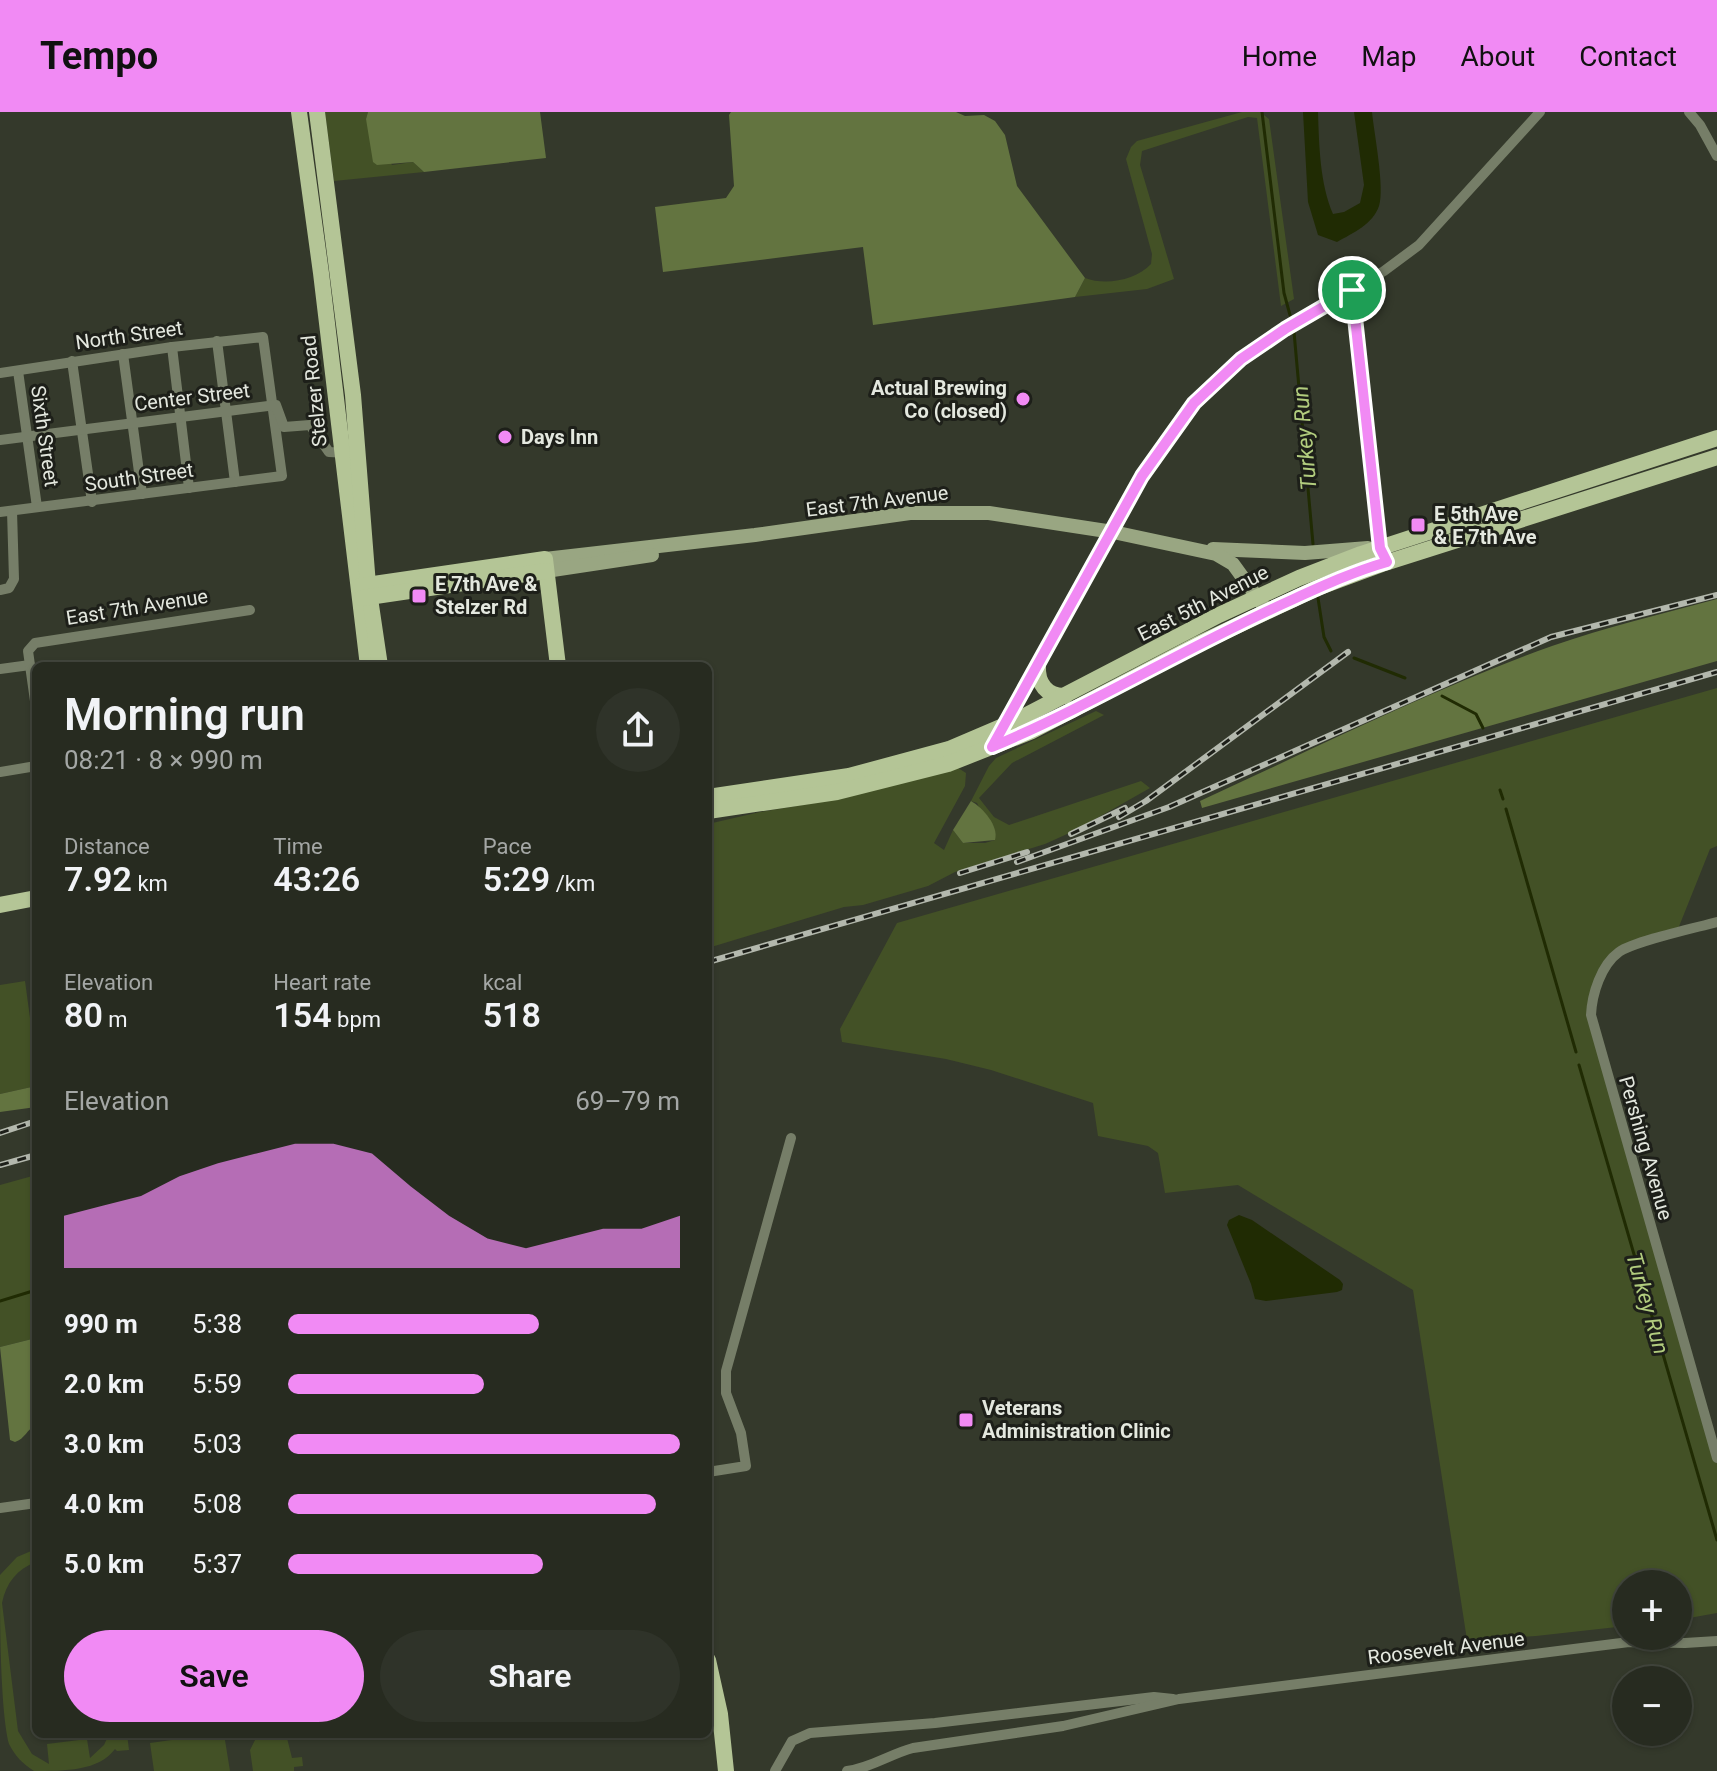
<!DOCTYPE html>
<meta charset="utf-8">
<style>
body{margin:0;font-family:Roboto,sans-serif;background:#2f3329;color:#f1f3f6;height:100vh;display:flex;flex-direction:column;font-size:30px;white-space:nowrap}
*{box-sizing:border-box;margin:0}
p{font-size:26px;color:#a4a7a5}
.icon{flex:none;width:44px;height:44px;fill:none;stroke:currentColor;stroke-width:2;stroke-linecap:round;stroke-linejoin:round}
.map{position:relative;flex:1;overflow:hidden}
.details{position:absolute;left:32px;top:550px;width:680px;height:1076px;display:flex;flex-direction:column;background:#272b20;border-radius:12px;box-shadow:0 2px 6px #0004,0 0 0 2px #43473e}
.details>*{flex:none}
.buttons{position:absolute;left:1612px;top:1458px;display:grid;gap:16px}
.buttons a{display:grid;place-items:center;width:80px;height:80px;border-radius:50%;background:#272b20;box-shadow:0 2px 6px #0004,0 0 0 2px #43473e;font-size:40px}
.pin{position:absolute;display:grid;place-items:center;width:68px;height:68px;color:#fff;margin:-34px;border:4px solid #fff;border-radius:50%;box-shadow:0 2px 8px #0007}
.round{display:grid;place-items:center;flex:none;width:84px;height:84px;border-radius:42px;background:#2f3329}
.headline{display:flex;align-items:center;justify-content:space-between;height:136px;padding:0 32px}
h1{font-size:44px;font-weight:600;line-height:60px}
.metrics{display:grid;grid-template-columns:repeat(3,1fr);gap:12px;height:136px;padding:8px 32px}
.metrics div{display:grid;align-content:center}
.metrics b{font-size:34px;font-weight:600}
.metrics small{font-size:22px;font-weight:400}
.metrics p{font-size:22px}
.chart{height:224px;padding:16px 32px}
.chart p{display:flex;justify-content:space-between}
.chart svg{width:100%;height:144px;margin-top:8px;fill:#f18af4;opacity:.7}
.button{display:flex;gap:16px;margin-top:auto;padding:16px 32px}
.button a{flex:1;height:92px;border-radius:48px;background:#f18af4;color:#111;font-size:32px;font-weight:600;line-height:92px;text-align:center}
.button a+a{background:#2f3329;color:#f1f3f6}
ul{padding:0 32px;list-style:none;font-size:26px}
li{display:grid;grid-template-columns:128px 96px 1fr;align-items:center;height:60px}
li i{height:20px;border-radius:10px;background:#f18af4}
header{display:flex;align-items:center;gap:48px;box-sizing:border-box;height:112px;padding:0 40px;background:#f18af4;color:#111}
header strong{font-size:38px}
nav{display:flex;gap:44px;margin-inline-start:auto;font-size:28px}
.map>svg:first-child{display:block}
.green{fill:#435126}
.forest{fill:#637440}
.water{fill:#202b03}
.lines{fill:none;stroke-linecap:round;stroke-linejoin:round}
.stream{stroke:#202b03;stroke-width:3}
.street{stroke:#767e68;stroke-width:10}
.secondary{stroke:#99a682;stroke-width:14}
.primary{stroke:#b4c596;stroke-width:16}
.rail-casing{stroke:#b3b8ad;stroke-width:6}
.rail{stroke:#1d1f19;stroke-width:3;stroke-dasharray:9;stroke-linecap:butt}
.route-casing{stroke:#fff;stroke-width:16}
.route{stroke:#f18af4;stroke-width:10}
.poi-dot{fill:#f18af4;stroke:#1d1f19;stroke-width:3}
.labels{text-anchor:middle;stroke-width:6;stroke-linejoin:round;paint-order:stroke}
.street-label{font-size:20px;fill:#e4e8df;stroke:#1d1f19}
.poi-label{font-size:20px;font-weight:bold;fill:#e4e8df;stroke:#1d1f19;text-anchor:start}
.water-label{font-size:22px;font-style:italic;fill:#b2cd7e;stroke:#1d1f19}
</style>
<header>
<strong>Tempo</strong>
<nav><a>Home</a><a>Map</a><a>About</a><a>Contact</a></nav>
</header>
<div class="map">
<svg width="1717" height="1659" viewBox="0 0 1717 1659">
<rect width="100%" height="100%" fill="#34392b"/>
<g class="green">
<polygon points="325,0 368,0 366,7 392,53 413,50 424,60 334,69"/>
<path d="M1242 0H1260L1269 7 1294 187 1281 194 1257 6 1248 5 1142 39 1140 53 1174 167 1147 177 1075 185 1085 166C1106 174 1136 168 1151 152L1152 142 1126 47 1131 35 1137 29Z"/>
<path d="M1717 576V734L1710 737 1676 822C1610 841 1614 838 1591 903L1717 1346V1501L1678 1508V1472H1626V1514L1536 1524 1467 1528 1413 1178 1238 1073 1165 1081 1158 1041 1148 1034 1098 1024 1093 991 991 958 946 947 842 930 840 917 897 811Z"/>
<polygon points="1096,599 1104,603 1012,651 979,686 994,705 1009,713 1141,669 1150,676 1076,718 1045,732 955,760 928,774 863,793 844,795 708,836 708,712 760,700 844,686 955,654 966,661 965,674 934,731 944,738 953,718 963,731 985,731 995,728 977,691 971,689 989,654 996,646"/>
<polygon points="25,869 36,950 36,974 0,982 0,873"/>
<polygon points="36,1063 36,1226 0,1235 0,1073"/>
<path d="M36 1437V1450C17 1457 6 1471 2 1491L18 1619 32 1642 49 1652 47 1632 87 1627 90 1646 104 1633 109 1622H127L129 1638 117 1639 115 1637C99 1659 65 1659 34 1659 23 1652 15 1644 9 1632 0 1596 0 1504 0 1463L17 1445Z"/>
<polygon points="214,1622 224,1622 230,1659 154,1659 150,1631"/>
<polygon points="258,1622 286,1622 292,1646 302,1645 303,1654 294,1655 294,1659 253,1659 250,1638"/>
</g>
<g class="forest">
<polygon points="368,0 540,0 546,46 424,60 413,50 377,53 373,50 366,7"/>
<polygon points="731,0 956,0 965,4 984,3 995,9 1005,23 1017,74 1085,166 1075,185 873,213 863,135 663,160 655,95 726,86 734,74 729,3"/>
<path d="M1717 487V549L1202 696 1200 689C1316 636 1432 577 1552 534 1606 515 1662 502 1717 487Z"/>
<path d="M971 689C983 696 999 714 995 728L963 731 953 718Z"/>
<polygon points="36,974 36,995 0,1000 0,982"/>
<path d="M36 1226V1313C27 1317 25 1327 15 1330L10 1328 0 1235Z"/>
</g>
<g class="water">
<path d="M1303 0H1318C1319 33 1320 72 1333 102L1344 100 1360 91 1364 73 1354 0H1372C1374 21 1385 76 1379 94 1373 112 1353 121 1337 130L1318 123 1308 90Z"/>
<polygon points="1239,1103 1252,1108 1340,1168 1343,1172 1342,1178 1337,1180 1266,1189 1255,1187 1251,1172 1227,1113 1229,1108"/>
</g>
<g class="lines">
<g class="stream">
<polyline points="1262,0 1284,181 1290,203"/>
<polyline points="1294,220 1313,432"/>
<polyline points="1318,486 1324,525 1331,539"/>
<polyline points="1354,546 1405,566"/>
<polyline points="1442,584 1476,602 1483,616"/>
<polyline points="1500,678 1503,687"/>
<polyline points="1506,697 1576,940"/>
<polyline points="1579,953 1717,1428"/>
<polyline points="0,1189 36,1178"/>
</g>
<g class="street">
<polyline points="1689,0 1700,13 1717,44"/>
<polyline points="1352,178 1381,438"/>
<polyline points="217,229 235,370"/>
<polyline points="172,235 189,376"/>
<polyline points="123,242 142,382"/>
<polyline points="72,249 92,390"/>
<polyline points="18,259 37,395"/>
<polyline points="0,261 172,235 263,225 282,364 0,400"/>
<polyline points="0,328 276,293 284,315 310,313 329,340 348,341"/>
<polyline points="0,478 9,476 14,467 12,399"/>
<polyline points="0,557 30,553"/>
<polyline points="36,596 28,539 35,531 250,498"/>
<polyline points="1005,613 1142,364 1194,291 1241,247 1285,217 1384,159 1419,133 1540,0"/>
<polyline points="0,660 36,654"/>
<path d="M1717 810C1695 816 1635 829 1619 840 1601 853 1592 882 1591 903L1717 1346"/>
<polyline points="708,1360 746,1354 741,1321 726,1281 726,1259 791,1026"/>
<polyline points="0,1396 36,1391"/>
<polyline points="775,1659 792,1629 810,1621 935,1611 1154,1585 1173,1587"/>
<path d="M847 1659C871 1656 890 1642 913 1636L1063 1614 1179 1587 1629 1530 1685 1531 1717 1529"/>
</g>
<g class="secondary">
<polyline points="1213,437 1305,441 1368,436"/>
<polyline points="545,447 755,423 910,401 989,401 1113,420 1216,442 1233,452 1267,499"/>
<polyline points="546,459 652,443"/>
</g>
<g class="primary">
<polyline points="299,0 321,161 368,554"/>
<polyline points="317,0 353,283 368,473 380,554"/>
<polyline points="360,474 545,447 558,554"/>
<polyline points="362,486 546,459"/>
<path d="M1038 554C1037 571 1047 585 1065 584"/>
<polyline points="708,685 849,664 949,637 1017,608 1219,503 1299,466 1361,442 1717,326"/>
<polyline points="708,699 837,680 948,652 1032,619 1196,533 1317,476 1382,452 1717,345"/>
<polyline points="0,793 36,786"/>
<polyline points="708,1548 720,1602 726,1659"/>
</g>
<g class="rail-casing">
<g id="rail">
<polyline points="1119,705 1146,689 1348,540"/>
<polyline points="1071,722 1125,696"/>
<polyline points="1017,750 1169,695 1551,525 1717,483"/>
<polyline points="960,761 1027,740"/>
<polyline points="708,850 1717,560"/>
<polyline points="0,1021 36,1009"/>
<polyline points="0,1053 36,1043"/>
</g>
</g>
<use href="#rail" class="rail"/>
</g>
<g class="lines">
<g class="route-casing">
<path id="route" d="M1352 178 1380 436 1387 450C1352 460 1318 476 1285 491 1185 536 1092 593 992 635L1142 364 1194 291 1241 247 1285 217Z"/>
</g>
<use href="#route" class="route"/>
</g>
<g class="poi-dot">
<circle cx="1023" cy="287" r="8"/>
<circle cx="505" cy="325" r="8"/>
<rect x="1410" y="405" width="16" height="16" rx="4"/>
<rect x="411" y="476" width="16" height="16" rx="4"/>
<rect x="958" y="1300" width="16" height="16" rx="4"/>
</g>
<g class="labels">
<g class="street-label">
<text transform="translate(129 223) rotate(-8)" y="7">North Street</text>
<text transform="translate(314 279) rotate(-96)" y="7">Stelzer Road</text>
<text transform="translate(192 285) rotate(-7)" y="7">Center Street</text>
<text transform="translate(45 324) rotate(82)" y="7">Sixth Street</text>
<text transform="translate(139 365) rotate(-8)" y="7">South Street</text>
<text transform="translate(877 389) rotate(-7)" y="7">East 7th Avenue</text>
<text transform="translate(1203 491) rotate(-27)" y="7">East 5th Avenue</text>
<text transform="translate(137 495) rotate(-9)" y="7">East 7th Avenue</text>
<text transform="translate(1646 1036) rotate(74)" y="7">Pershing Avenue</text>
<text transform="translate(1446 1536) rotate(-7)" y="7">Roosevelt Avenue</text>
</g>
<g class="poi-label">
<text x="1007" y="283" text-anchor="end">Actual Brewing<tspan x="1007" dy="23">Co (closed)</tspan></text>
<text x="521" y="332">Days Inn</text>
<text x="1434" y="409">E 5th Ave<tspan x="1434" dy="23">&amp; E 7th Ave</tspan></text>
<text x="435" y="479">E 7th Ave &amp;<tspan x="435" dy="23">Stelzer Rd</tspan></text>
<text x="982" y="1303">Veterans<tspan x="982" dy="23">Administration Clinic</tspan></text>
</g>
<g class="water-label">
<text transform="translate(1304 326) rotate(-95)" y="8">Turkey Run</text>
<text transform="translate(1648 1191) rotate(74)" y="8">Turkey Run</text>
</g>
</g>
</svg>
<div class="buttons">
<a>+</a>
<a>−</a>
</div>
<div class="pin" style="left:1352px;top:178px;background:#1e9e55"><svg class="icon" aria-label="arrive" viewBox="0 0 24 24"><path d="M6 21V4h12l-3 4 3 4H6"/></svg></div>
<section class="details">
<div class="headline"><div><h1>Morning run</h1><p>08:21 · 8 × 990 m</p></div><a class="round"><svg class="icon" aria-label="share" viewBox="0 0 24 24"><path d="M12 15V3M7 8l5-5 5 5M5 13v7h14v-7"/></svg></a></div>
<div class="metrics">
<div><p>Distance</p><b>7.92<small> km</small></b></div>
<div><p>Time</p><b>43:26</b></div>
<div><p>Pace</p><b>5:29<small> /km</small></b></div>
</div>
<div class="metrics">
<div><p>Elevation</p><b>80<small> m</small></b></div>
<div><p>Heart rate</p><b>154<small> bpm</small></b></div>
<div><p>kcal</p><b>518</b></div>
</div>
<div class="chart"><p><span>Elevation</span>69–79 m</p>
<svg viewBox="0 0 160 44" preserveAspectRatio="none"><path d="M0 44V28L10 25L20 22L30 16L40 12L50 9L60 6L70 6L80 9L90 19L100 28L110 35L120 38L130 35L140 32L150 32L160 28V44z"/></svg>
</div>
<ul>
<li><b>990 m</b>5:38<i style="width:64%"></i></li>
<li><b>2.0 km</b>5:59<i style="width:50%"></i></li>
<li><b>3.0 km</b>5:03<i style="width:100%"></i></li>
<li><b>4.0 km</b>5:08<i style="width:94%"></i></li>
<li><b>5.0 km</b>5:37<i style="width:65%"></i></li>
</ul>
<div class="button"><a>Save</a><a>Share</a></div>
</section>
</div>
